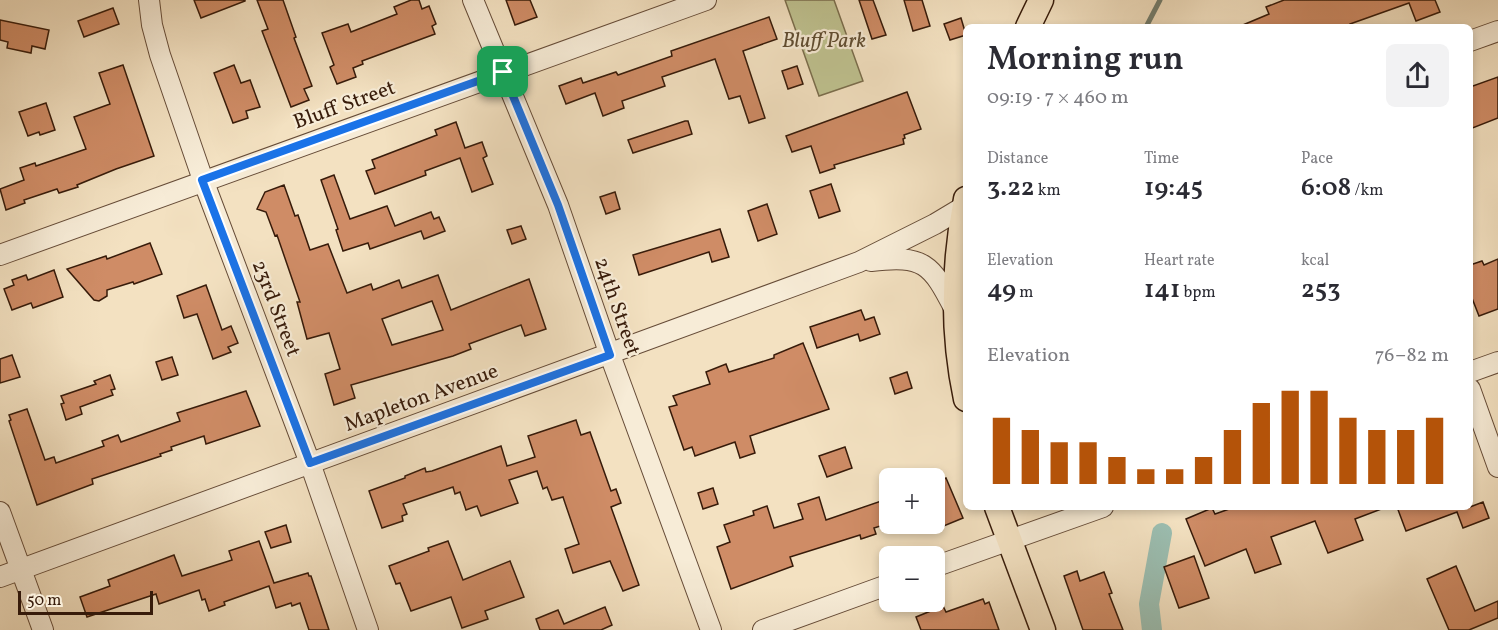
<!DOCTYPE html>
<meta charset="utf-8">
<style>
body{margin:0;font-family:Vollkorn,serif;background:#f2f2f3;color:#2b2b33;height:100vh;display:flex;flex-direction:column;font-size:22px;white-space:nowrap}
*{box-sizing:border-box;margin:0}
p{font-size:20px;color:#7c7c81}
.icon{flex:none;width:33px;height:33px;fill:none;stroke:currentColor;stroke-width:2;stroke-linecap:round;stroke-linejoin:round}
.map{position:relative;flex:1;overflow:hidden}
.drawer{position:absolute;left:963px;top:24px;width:510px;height:486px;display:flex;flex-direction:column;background:#fff;border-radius:9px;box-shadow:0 3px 9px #0003}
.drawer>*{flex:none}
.tools{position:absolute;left:879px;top:468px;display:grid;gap:12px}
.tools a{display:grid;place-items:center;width:66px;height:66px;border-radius:9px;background:#fff;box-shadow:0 3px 9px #0003;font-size:30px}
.scale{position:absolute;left:18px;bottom:15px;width:135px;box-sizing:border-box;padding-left:6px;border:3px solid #371b0a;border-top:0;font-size:16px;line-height:21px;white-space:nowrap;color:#371b0a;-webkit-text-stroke:4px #f7ecd7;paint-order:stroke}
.pin{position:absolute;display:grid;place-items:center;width:51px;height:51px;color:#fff;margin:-26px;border-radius:12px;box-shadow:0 3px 9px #0006}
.round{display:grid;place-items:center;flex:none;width:63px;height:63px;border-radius:9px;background:#f2f2f3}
.head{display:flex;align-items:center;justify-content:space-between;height:102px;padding:0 24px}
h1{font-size:33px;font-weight:600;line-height:45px}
.metrics{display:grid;grid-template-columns:repeat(3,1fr);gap:9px;height:102px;padding:6px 24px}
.metrics div{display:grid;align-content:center}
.metrics b{font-size:26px;font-weight:600}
.metrics small{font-size:16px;font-weight:400}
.metrics p{font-size:16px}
.chart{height:168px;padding:12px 24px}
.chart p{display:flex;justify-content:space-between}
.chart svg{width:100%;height:108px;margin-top:6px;stroke:#b45309;stroke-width:6}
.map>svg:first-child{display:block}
.green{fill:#bfc290;stroke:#7b6e4d;stroke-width:1.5}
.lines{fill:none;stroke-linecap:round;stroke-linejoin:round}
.stream{stroke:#737d6e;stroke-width:5}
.canal{stroke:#9bbeb1;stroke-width:20}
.building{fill:#cf8c66;stroke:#371b0a;stroke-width:1.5;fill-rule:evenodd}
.minor-casing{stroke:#664c38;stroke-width:22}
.major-casing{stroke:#371b0a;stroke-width:27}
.minor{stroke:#f7ecd7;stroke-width:20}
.major{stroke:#f3e1c1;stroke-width:24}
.route-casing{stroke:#fff;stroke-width:12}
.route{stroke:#1a73e8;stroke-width:8}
.labels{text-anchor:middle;stroke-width:4.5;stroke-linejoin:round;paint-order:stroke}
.park-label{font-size:21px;font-style:italic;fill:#604d32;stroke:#f7ecd7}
.street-label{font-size:21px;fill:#371b0a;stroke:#f7ecd7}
</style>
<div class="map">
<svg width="1498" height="630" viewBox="0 0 1498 630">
<rect width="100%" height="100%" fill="#f3e1c1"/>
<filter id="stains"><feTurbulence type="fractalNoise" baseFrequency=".00333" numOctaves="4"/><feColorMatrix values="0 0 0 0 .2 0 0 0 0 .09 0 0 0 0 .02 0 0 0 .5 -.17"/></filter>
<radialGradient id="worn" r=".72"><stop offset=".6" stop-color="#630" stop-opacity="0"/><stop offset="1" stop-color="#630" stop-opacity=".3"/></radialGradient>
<polygon class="green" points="785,0 834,0 863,81 819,96"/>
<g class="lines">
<polyline class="stream" points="1146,27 1160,0"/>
<polyline class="canal" points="1152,630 1149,604 1162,533"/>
</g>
<g class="building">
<polygon points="194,0 245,0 245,1 201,18"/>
<polygon points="257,0 283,0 296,37 294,38 312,86 304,89 309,100 291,107 262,31 268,29"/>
<polygon points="411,0 419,0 422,9 429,6 436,24 432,26 435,34 362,61 363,64 353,68 356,77 337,84 330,67 334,65 322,33 348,24 351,32 397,14 394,7"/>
<polygon points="506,0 530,0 537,17 515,25"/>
<polygon points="859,0 873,0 886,35 872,39"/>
<polygon points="904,0 922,0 930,26 913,31"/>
<polygon points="1284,0 1435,0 1440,12 1416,21 1409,3 1350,24 1351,27 1238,27 1269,14 1266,7"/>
<polygon points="113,8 119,24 84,37 78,21"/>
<polygon points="769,17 777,39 743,51 765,118 749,123 740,96 729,99 715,59 662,77 665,86 622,101 624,108 603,116 595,93 566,104 559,86 581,78 583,83 616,72 618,75 672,56 671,51"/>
<polygon points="961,18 966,35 950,40 944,24"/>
<polygon points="0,20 49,30 45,49 32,46 31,53 7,48 8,42 0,40"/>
<polygon points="123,65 154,156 116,169 77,185 78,187 59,193 57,189 24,200 25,203 6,210 0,189 24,180 20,168 35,163 36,166 86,149 74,117 110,104 99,73"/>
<polygon points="234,65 241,83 250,80 260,107 246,111 248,118 233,123 214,73"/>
<polygon points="797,66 803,84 788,89 782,71"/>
<polygon points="1498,77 1498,118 1470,129 1470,87"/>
<polygon points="907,92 921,129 904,135 905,138 903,139 904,144 834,165 835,168 820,173 811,146 792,152 786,136"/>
<polygon points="46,103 55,130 40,135 39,132 28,136 19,112"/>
<polygon points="685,121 688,121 692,134 633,153 628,140"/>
<polygon points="456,122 465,148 482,142 487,156 483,158 493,184 472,192 460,158 425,171 426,175 375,194 366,171 375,168 372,160 437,135 435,130"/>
<polygon points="334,175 350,219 387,206 395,226 431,212 434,219 439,217 445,231 424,239 421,231 370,249 368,243 343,251 336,230 338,229 321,180"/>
<polygon points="831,184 840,211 819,218 810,191"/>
<path d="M284 185 295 216 298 215 310 250 328 244 347 293 371 284 373 290 399 280 402 288 438 275 451 310 529 279 546 329 525 336 521 325 469 344 471 349 453 356 351 385 355 398 334 405 325 374 340 369 329 333 307 339 297 302H300L277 235 275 236 266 212 257 209 265 192ZM432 301 443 330 392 345 382 319Z"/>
<polygon points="615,192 620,209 606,214 600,197"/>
<polygon points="767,204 777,234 758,241 748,211"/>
<polygon points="521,226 526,239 512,244 507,230"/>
<polygon points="720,229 729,257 712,262 709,252 639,275 633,255"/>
<polygon points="150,243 162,274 134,284 133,282 107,290 107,296 99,301 94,300 67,269 106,256 107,259"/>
<polygon points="1498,259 1498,309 1479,316 1470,293 1470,265 1482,261 1484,265"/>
<polygon points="54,270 63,297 33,308 31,303 12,310 4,289 14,285 12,280 26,275 28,280"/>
<polygon points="206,285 222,330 231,326 238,343 228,347 231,352 213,359 197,314 184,318 177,296"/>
<polygon points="861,310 865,320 874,317 880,334 860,341 858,334 817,348 810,327"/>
<polygon points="803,343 829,409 750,436 755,453 740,458 735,442 695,456 692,447 684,450 669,407 677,405 673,396 710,384 706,372 726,364 729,372 774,358 774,355"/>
<polygon points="12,355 20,377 0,383 0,359"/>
<polygon points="172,357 178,375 162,380 156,362"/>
<polygon points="907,372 912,388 895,394 890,378"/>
<polygon points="110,375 115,389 111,390 113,395 80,407 82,414 66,420 61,404 64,403 61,396 96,384 94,381"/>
<polygon points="246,391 260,426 206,444 204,436 171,447 172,450 160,454 161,456 92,479 93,484 37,505 9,421 11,420 9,415 27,409 45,460 54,457 56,463 104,446 102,441 118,435 121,442 180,421 177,413"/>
<polygon points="576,420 581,435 590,432 611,491 616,489 621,503 611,507 639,585 623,591 610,561 573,573 565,549 579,544 565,503 563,497 552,500 547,487 543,489 537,471 509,480 518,503 481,516 477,506 466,510 460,492 455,494 453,487 403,504 407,514 402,516 403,521 382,528 369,491 405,478 405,476 425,468 426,472 432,471 501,446 507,466 535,457 528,436"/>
<polygon points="845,447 852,468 827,477 819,456"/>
<polygon points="946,478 963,518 934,530 934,483"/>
<polygon points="713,488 718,504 703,509 698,493"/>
<polygon points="819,497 826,520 890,498 890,523 874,528 876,534 861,539 860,535 790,557 793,566 731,589 717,547 730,542 724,525 754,515 753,511 767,506 774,528 803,519 798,504"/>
<polygon points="1483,502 1489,518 1463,528 1457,512 1406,531 1397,507 1470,507"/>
<polygon points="1235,507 1384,507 1384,508 1355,519 1363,540 1328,553 1315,521 1271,537 1281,564 1255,573 1246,549 1205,566 1186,519 1212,508 1215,514"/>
<polygon points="286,525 291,542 271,548 265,532"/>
<polygon points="259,541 274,583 308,573 309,576 311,576 329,630 309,630 300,603 292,606 291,603 276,608 269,586 224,602 225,605 209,611 205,599 202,600 199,590 159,604 156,594 87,617 80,597 110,586 108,580 174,555 182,576 232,560 229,551"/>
<polygon points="448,541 463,580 510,561 524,597 485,611 488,619 462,628 451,597 411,611 400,583 396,584 389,566 429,551 428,548"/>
<polygon points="1194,556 1209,598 1179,608 1164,567"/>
<polygon points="1456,566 1475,611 1498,601 1498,618 1469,630 1449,630 1427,579"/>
<polygon points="1077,571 1080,581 1104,572 1112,593 1109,594 1123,630 1083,630 1064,576"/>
<polygon points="983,599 985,604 989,602 999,630 921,630 916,617 943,606 946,612"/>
<polygon points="605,607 612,625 601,630 540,630 536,619 558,610 564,624"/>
</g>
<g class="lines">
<g class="minor-casing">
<g id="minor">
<polyline points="149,0 152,25 160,55 203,180 310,463 368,630"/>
<polyline points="473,0 558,205 610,355 711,630"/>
<polyline points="1470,41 1498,31"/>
<polyline points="0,255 706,0"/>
<path d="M871 261C924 255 931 263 955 310"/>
<polyline points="1470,372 1498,362"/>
<polyline points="1470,389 1498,467"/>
<polyline points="0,512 43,630"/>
<polyline points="934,567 1103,507"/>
<polyline points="0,577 859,262 935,224 965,206"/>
<polyline points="763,630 890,584"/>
</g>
</g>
<g class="major-casing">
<g id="major">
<polyline points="1028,27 1041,0"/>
<path d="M966 199C953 266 952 333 966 399"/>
<polyline points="997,507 1043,630"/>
</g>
</g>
<use href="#minor" class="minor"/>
<use href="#major" class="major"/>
</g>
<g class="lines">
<g class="route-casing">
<polygon id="route" points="503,72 558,205 610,355 310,463 202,180"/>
</g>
<use href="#route" class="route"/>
</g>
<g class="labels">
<g class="park-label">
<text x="824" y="47">Bluff Park</text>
</g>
<g class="street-label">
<text transform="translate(344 104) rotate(-20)" y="7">Bluff Street</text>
<text transform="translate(618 306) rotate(71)" y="7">24th Street</text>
<text transform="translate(277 308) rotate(69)" y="7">23rd Street</text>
<text transform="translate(421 397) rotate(-20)" y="7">Mapleton Avenue</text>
</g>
</g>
<rect width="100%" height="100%" filter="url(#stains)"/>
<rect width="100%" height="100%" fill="url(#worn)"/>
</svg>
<div class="tools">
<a>+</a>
<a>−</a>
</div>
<div class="scale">50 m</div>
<div class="pin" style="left:503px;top:72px;background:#1e9e55"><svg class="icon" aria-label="arrive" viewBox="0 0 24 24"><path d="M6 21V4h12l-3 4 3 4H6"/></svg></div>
<section class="drawer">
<div class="head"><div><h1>Morning run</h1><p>09:19 · 7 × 460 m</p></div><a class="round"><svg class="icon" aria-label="share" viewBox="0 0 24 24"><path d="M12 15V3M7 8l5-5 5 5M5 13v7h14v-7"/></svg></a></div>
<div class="metrics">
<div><p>Distance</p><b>3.22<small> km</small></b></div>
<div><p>Time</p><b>19:45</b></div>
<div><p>Pace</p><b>6:08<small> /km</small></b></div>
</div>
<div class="metrics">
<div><p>Elevation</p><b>49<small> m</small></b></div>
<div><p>Heart rate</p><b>141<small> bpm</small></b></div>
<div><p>kcal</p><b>253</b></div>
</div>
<div class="chart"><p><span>Elevation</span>76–82 m</p>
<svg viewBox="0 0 160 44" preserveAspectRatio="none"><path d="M5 44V17M15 44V22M25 44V27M35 44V27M45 44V33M55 44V38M65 44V38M75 44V33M85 44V22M95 44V11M105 44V6M115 44V6M125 44V17M135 44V22M145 44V22M155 44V17"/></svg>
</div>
</section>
</div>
